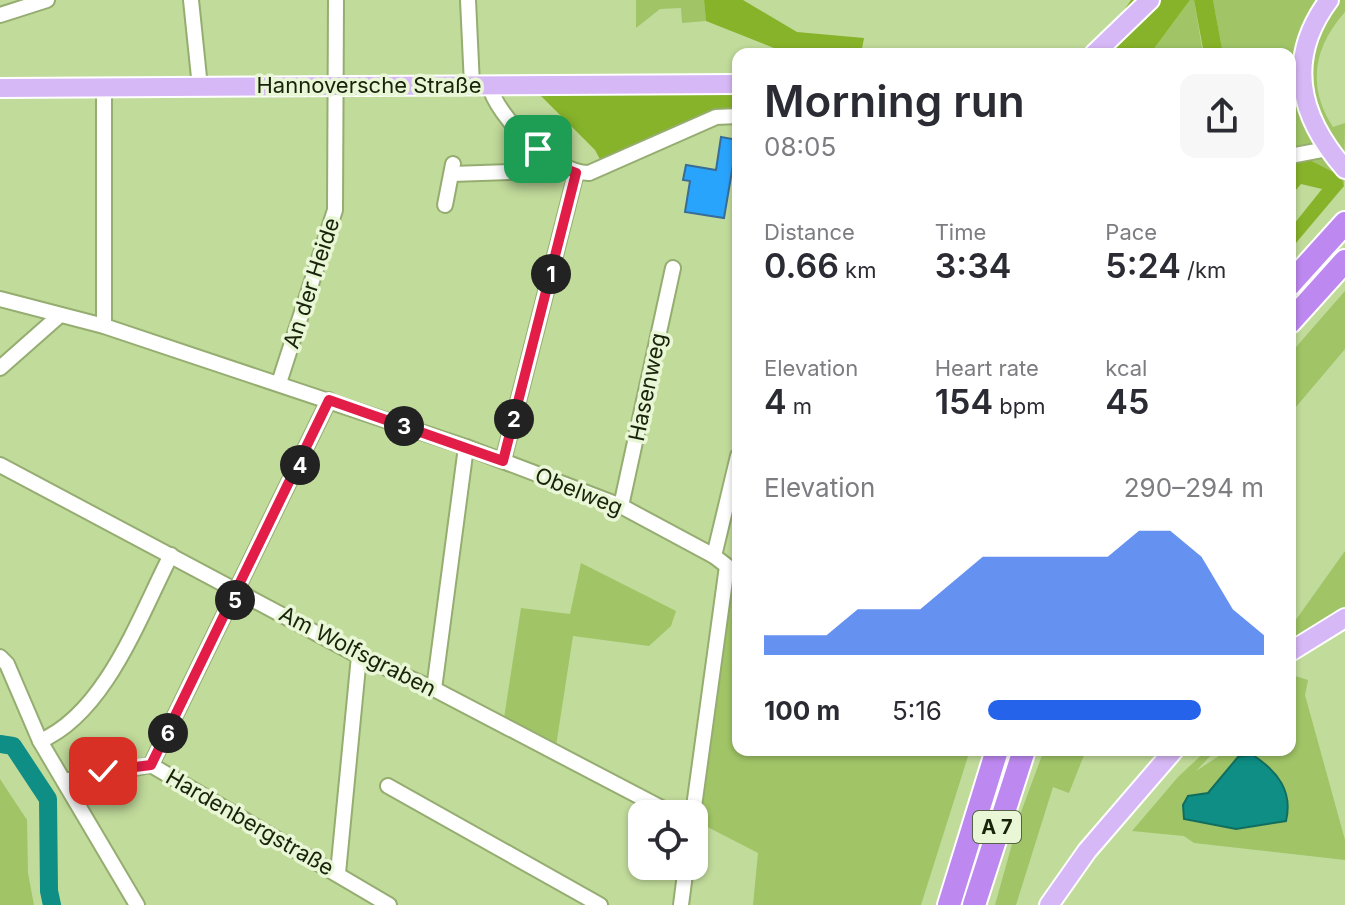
<!DOCTYPE html>
<meta charset="utf-8">
<style>
body{margin:0;font-family:Inter,sans-serif;background:#f7f7f7;color:#2b2b33;height:100vh;display:flex;flex-direction:column;font-size:30px;white-space:nowrap}
*{box-sizing:border-box;margin:0}
p{font-size:26px;color:#7c7c81}
.icon{flex:none;width:44px;height:44px;fill:none;stroke:currentColor;stroke-width:2;stroke-linecap:round;stroke-linejoin:round}
.map{position:relative;flex:1;overflow:hidden}
.sheet{position:absolute;left:732px;top:48px;width:564px;height:708px;display:flex;flex-direction:column;background:#fff;border-radius:16px;box-shadow:0 2px 6px #0004}
.sheet>*{flex:none}
.tools{position:absolute;left:628px;top:800px;display:grid;gap:16px}
.tools a{display:grid;place-items:center;width:80px;height:80px;border-radius:16px;background:#fff;box-shadow:0 2px 6px #0004;font-size:40px}
.pin{position:absolute;display:grid;place-items:center;width:68px;height:68px;color:#fff;margin:-34px;border-radius:16px;box-shadow:0 4px 12px #0006}
.km{position:absolute;width:40px;height:40px;margin:-20px;border-radius:50%;background:#222;color:#fff;font-size:22px;line-height:40px;text-align:center}
.round{display:grid;place-items:center;flex:none;width:84px;height:84px;border-radius:16px;background:#f7f7f7}
.head{display:flex;align-items:center;justify-content:space-between;height:136px;padding:0 32px}
h1{font-size:44px;font-weight:600;line-height:60px}
.metrics{display:grid;grid-template-columns:repeat(3,1fr);gap:12px;height:136px;padding:8px 32px}
.metrics div{display:grid;align-content:center}
.metrics b{font-size:34px;font-weight:600}
.metrics small{font-size:22px;font-weight:400}
.metrics p{font-size:22px}
.chart{height:224px;padding:16px 32px}
.chart p{display:flex;justify-content:space-between}
.chart svg{width:100%;height:144px;margin-top:8px;fill:#2563eb;opacity:.7}
ul{padding:0 32px;list-style:none;font-size:26px}
li{display:grid;grid-template-columns:128px 96px 1fr;align-items:center;height:60px}
li i{height:20px;border-radius:10px;background:#2563eb}
.map>svg:first-child{display:block}
.green{fill:#a0c466}
.forest{fill:#87b32a}
.water{fill:#0e8e84;stroke:#116e5f;stroke-width:2}
.lines{fill:none;stroke-linecap:round;stroke-linejoin:round}
.river{stroke:#0e8e84;stroke-width:18}
.building{fill:#29a4fd;stroke:#396d98;stroke-width:2}
.minor-casing{stroke:#95ad70;stroke-width:18}
.major-casing{stroke:#fff;stroke-width:22}
.highway-casing{stroke:#fff;stroke-width:26}
.minor{stroke:#fff;stroke-width:14}
.major{stroke:#d7b8f6;stroke-width:18}
.highway{stroke:#bd89f0;stroke-width:22}
.route-casing{stroke:#fff;stroke-width:16}
.route{stroke:#e11d48;stroke-width:10}
.labels{text-anchor:middle;stroke-width:7;stroke-linejoin:round;paint-order:stroke}
.shield{fill:#e9f7d7;stroke:#576348;stroke-width:2}
.shield-label{font-size:20px;font-weight:bold;fill:#19230a}
.street-label{font-size:22px;fill:#19230a;stroke:#e9f7d7}
</style>
<div class="map">
<svg width="1345" height="905" viewBox="0 0 1345 905">
<rect width="100%" height="100%" fill="#c1db9b"/>
<g class="green">
<polygon points="636,0 704,0 706,21 682,23 681,8 660,9 636,28"/>
<polygon points="1190,0 1194,0 1203,54 1150,54"/>
<path d="M1213 0H1345V12C1313 48 1307 87 1333 127L1345 123 1344 186 1341 176 1308 159 1290 163V54H1223Z"/>
<polygon points="1345,291 1345,349 1290,414 1290,354"/>
<polygon points="1345,551 1345,610 1290,644 1290,628"/>
<polygon points="581,563 676,611 671,626 649,646 573,636 556,746 504,718 521,608 570,614"/>
<polygon points="738,586 738,750 970,750 921,905 753,905 758,853 694,820 694,814 686,814 713,631 725,635 730,595"/>
<polygon points="1295,676 1308,680 1305,695 1345,840 1345,860 1194,843 1184,836 1132,831 1178,777 1207,750 1216,750 1196,771 1228,750 1290,750 1290,680"/>
<polygon points="1044,750 1086,750 1069,793 1053,787 1016,905 995,905 1021,812"/>
<polygon points="0,779 27,820 28,873 34,905 0,905"/>
</g>
<g class="forest">
<polygon points="704,0 743,0 797,32 864,38 861,54 789,54 706,21"/>
<polygon points="1131,0 1190,0 1150,54 1107,54 1109,32"/>
<polygon points="1194,0 1213,0 1223,54 1204,54"/>
<polygon points="538,93 738,93 738,112 602,163 595,150"/>
<polygon points="1308,159 1341,176 1344,186 1290,250 1290,229 1322,189 1301,184 1290,197 1290,163"/>
</g>
<path class="water" d="M1253 755C1278 772 1293 791 1286 821L1236 829 1184 819 1183 805 1188 796 1208 793 1238 757Z"/>
<g class="lines">
<polyline class="river" points="0,744 13,746 48,799 49,891 52,905"/>
</g>
<polygon class="building" points="721,137 738,140 738,160 734,159 724,218 685,212 690,181 683,180 686,165 716,170"/>
<g class="lines">
<g class="minor-casing">
<g id="minor">
<polyline points="191,0 200,87"/>
<polyline points="468,0 472,85"/>
<polyline points="0,15 47,0"/>
<path d="M489 84C496 117 555 174 589 173L716 117 738 116"/>
<polyline points="1290,156 1327,149"/>
<polyline points="452,174 511,172 538,149"/>
<polyline points="445,205 453,164"/>
<polyline points="0,299 104,326 466,447 621,506 714,556 727,566 693,814"/>
<polyline points="104,326 104,87"/>
<polyline points="0,368 60,315"/>
<polyline points="279,383 335,210 336,0"/>
<polyline points="503,461 576,173"/>
<polyline points="0,465 359,656 434,689 673,814"/>
<polyline points="621,506 673,268"/>
<polyline points="714,556 738,456"/>
<polyline points="0,657 7,664 40,741 137,905"/>
<polyline points="434,689 466,447"/>
<path d="M40 741C106 713 140 615 171 555"/>
<polyline points="151,765 389,905"/>
<polyline points="64,781 151,765 329,400"/>
<polyline points="388,786 600,905"/>
<polyline points="338,873 359,656"/>
<polyline points="681,905 686,866"/>
</g>
</g>
<g class="major-casing">
<g id="major">
<path d="M1329 0C1285 59 1299 117 1345 169"/>
<polyline points="1094,54 1150,0"/>
<polyline points="0,88 738,84"/>
<polyline points="1290,652 1345,618"/>
<polyline points="1049,905 1087,851 1174,750"/>
</g>
</g>
<g class="highway-casing">
<g id="highway">
<polyline points="1290,284 1345,223"/>
<polyline points="1290,322 1345,261"/>
<polyline points="949,905 997,750"/>
<polyline points="974,905 1024,750"/>
</g>
</g>
<use href="#minor" class="minor"/>
<use href="#major" class="major"/>
<use href="#highway" class="highway"/>
</g>
<g class="lines">
<g class="route-casing">
<polyline id="route" points="103,771 151,765 329,400 503,461 576,173 560,167 538,149"/>
</g>
<use href="#route" class="route"/>
</g>
<g class="labels">
<rect class="shield" x="973" y="811" width="48" height="32" rx="6"/>
<g class="shield-label">
<text x="997" y="834">A 7</text>
</g>
<g class="street-label">
<text x="369" y="93">Hannoversche Straße</text>
<text transform="translate(311 283) rotate(-72)" y="8">An der Heide</text>
<text transform="translate(647 387) rotate(-78)" y="8">Hasenweg</text>
<text transform="translate(579 491) rotate(22)" y="8">Obelweg</text>
<text transform="translate(358 651) rotate(27)" y="8">Am Wolfsgraben</text>
<text transform="translate(250 822) rotate(30)" y="8">Hardenbergstraße</text>
</g>
</g>
</svg>
<div class="tools">
<a><svg class="icon" aria-label="locate" viewBox="0 0 24 24"><circle cx="12" cy="12" r="6"/><path d="M12 2v4M12 18v4M2 12h4M18 12h4"/></svg></a>
</div>
<div class="pin" style="left:538px;top:149px;background:#1e9e55"><svg class="icon" aria-label="arrive" viewBox="0 0 24 24"><path d="M6 21V4h12l-3 4 3 4H6"/></svg></div>
<div class="pin" style="left:103px;top:771px;background:#d93025"><svg class="icon" aria-label="check" viewBox="0 0 24 24"><path d="M5 12l5 5 9-10"/></svg></div>
<b class="km" style="left:551px;top:274px">1</b>
<b class="km" style="left:514px;top:419px">2</b>
<b class="km" style="left:404px;top:426px">3</b>
<b class="km" style="left:300px;top:465px">4</b>
<b class="km" style="left:235px;top:600px">5</b>
<b class="km" style="left:168px;top:733px">6</b>
<section class="sheet">
<div class="head"><div><h1>Morning run</h1><p>08:05</p></div><a class="round"><svg class="icon" aria-label="share" viewBox="0 0 24 24"><path d="M12 15V3M7 8l5-5 5 5M5 13v7h14v-7"/></svg></a></div>
<div class="metrics">
<div><p>Distance</p><b>0.66<small> km</small></b></div>
<div><p>Time</p><b>3:34</b></div>
<div><p>Pace</p><b>5:24<small> /km</small></b></div>
</div>
<div class="metrics">
<div><p>Elevation</p><b>4<small> m</small></b></div>
<div><p>Heart rate</p><b>154<small> bpm</small></b></div>
<div><p>kcal</p><b>45</b></div>
</div>
<div class="chart"><p><span>Elevation</span>290–294 m</p>
<svg viewBox="0 0 160 44" preserveAspectRatio="none"><path d="M0 44V38L10 38L20 38L30 30L40 30L50 30L60 22L70 14L80 14L90 14L100 14L110 14L120 6L130 6L140 14L150 30L160 38V44z"/></svg>
</div>
<ul>
<li><b>100 m</b>5:16<i style="width:77%"></i></li>
</ul>
</section>
</div>
